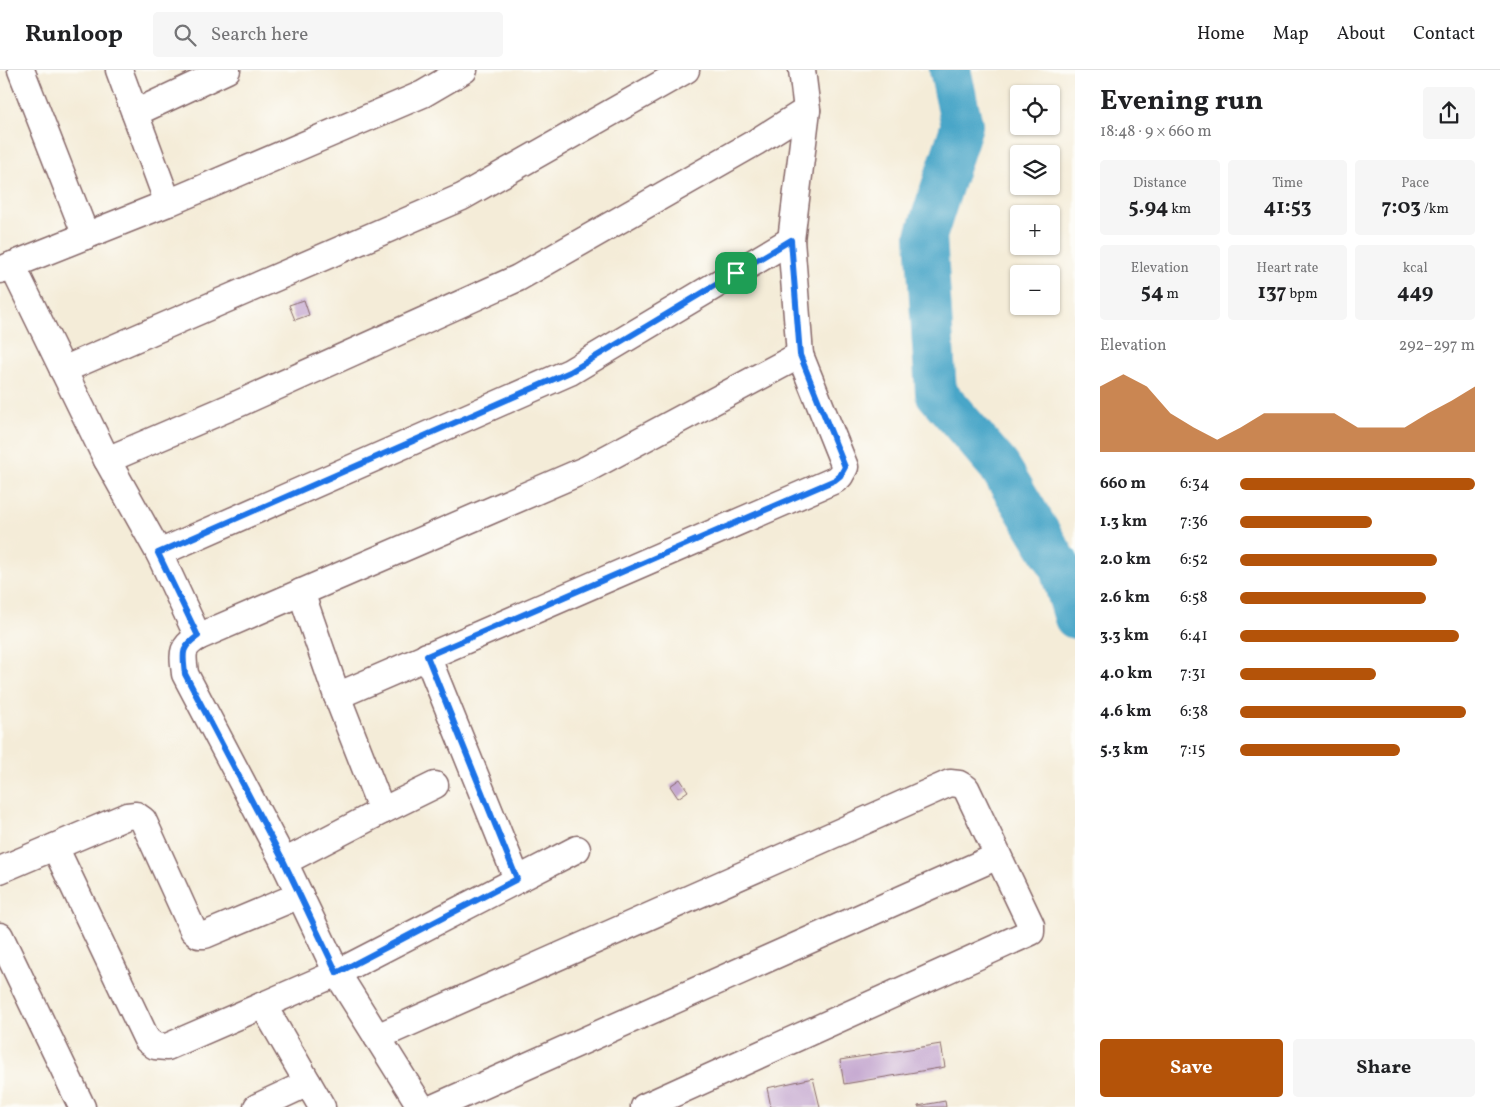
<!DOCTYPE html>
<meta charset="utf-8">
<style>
body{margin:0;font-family:Vollkorn,serif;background:#f6f6f6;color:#202124;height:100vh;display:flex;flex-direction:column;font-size:19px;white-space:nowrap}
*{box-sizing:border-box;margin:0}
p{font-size:16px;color:#757577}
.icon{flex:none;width:28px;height:28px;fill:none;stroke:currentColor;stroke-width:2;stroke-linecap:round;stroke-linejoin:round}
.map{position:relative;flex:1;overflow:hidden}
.side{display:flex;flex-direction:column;background:#fff;width:425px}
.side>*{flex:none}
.controls{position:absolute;left:1010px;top:15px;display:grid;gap:10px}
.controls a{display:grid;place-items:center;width:50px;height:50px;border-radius:5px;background:#fff;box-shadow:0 1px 4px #0004;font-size:25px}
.pin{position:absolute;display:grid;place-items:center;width:42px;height:42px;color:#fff;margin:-21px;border-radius:10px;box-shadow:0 2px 8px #0006}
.round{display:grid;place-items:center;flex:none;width:52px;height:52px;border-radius:5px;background:#f6f6f6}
.summary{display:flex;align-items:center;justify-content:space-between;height:85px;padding:0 25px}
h1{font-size:28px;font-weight:700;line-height:38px}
.stats{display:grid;grid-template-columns:repeat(3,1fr);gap:8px;height:85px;padding:5px 25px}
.stats div{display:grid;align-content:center;border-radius:5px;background:#f6f6f6;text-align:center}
.stats b{font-size:21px;font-weight:700}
.stats small{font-size:14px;font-weight:400}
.stats p{font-size:14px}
.chart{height:140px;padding:10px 25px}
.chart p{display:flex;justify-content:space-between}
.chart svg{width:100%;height:90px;margin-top:5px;fill:#b45309;opacity:.7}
.cta{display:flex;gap:10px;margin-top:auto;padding:10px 25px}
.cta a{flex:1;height:58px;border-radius:5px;background:#b45309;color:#fff;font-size:20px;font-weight:700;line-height:58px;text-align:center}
.cta a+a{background:#f6f6f6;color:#202124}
ul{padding:0 25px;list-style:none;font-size:16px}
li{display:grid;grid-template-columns:80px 60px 1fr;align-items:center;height:38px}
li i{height:12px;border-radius:6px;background:#b45309}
header{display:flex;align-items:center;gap:30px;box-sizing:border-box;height:70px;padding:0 25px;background:#fff;border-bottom:1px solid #e0e0e0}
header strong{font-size:24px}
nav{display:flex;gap:28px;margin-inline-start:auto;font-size:18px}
.search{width:350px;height:45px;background:#f6f6f6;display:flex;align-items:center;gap:12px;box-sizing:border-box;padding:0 18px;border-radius:5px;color:#757577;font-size:19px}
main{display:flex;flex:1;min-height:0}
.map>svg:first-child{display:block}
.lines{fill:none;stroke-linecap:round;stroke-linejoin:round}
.river{stroke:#4aa6c8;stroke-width:42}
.building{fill:#c5a8d0}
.minor-casing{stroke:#866768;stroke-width:29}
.minor{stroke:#fff;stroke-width:26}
.route-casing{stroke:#fff;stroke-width:10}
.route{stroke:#1a73e8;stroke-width:6}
</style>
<header>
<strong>Runloop</strong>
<div class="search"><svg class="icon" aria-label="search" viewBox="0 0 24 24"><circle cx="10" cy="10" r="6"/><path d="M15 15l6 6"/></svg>Search here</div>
<nav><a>Home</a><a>Map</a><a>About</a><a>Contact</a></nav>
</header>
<main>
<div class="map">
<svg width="1075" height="1037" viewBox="0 0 1075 1037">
<rect width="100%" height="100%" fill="#fdfcf7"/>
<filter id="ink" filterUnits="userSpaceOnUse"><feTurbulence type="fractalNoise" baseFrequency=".02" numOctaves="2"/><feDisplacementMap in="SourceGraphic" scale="10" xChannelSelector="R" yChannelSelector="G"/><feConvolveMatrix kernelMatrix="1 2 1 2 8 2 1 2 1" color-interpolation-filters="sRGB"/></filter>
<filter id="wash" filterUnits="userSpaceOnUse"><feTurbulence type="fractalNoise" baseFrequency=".0096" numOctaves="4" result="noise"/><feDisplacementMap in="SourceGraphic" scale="20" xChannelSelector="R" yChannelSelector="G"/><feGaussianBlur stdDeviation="1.12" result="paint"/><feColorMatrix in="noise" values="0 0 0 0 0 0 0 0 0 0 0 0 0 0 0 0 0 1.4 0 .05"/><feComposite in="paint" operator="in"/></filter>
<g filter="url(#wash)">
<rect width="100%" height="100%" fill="#f4ecd8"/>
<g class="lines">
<polyline class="river" points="950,0 962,55 926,166 936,323 999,396 1059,495 1075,548"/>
</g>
<g id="blocks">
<g class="building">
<polygon points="304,230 309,245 295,250 289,235"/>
<polygon points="680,709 688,721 678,728 670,716"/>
<polygon points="941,974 945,997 844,1014 840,990"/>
<polygon points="813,1008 820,1037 771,1037 767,1018"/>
<polygon points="945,1031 946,1037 918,1037 918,1036"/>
</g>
</g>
</g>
<g filter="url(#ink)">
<use href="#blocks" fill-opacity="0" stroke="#866768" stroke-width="1"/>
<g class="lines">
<g class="minor-casing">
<g id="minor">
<polyline points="21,0 86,166"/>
<polyline points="119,0 168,133"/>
<polyline points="135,43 227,0"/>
<polyline points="12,195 107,390 159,483 198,567"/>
<polyline points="0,200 168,133 423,24 464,0"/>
<polyline points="63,300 462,127 686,0"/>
<polyline points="107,390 240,333 518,208 756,72 807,40"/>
<polyline points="159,483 570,302 791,170"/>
<polyline points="301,522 337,626 382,741"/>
<polyline points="427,586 517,809"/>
<polyline points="337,626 835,410 840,406 845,397 800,285 791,170 807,40 802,0"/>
<polyline points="55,777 147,970 155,976 167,977 337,903 577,779"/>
<polyline points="284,792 382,741 435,715"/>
<polyline points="0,800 127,746 136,745 143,750 193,860 199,865 205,865 300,825"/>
<polyline points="0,866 82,1037"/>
<polyline points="263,935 322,1037"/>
<polyline points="377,967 950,713 959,714 966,718 1031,855 1031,862 644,1037"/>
<polyline points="257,1037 308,1013"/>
<path d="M421 1037 337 903 284 792 185 604C183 584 180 578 198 567L587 399 800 285"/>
<polyline points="435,1037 998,786"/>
</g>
</g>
<use href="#minor" class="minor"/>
</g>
</g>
<g class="lines" filter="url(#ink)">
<g class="route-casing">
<path id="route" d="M791 170 800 285 845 397 840 406 835 410 427 586 517 809 337 903 284 792 185 604C183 584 180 578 198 566L158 483 570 302Z"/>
</g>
<use href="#route" class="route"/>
</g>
</svg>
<div class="controls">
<a><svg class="icon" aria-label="locate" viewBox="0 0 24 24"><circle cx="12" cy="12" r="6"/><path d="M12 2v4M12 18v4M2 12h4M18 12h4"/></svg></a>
<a><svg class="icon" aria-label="layers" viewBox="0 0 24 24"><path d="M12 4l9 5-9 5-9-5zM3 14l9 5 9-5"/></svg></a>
<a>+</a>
<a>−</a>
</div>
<div class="pin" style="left:736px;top:203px;background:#1e9e55"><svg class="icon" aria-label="arrive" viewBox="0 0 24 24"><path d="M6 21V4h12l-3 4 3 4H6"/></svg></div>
</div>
<section class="side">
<div class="summary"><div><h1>Evening run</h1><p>18:48 · 9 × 660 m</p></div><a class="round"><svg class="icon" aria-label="share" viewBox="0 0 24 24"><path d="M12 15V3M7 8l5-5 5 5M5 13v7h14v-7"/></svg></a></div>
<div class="stats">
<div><p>Distance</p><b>5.94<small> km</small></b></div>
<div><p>Time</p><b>41:53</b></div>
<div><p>Pace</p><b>7:03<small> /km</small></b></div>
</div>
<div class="stats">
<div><p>Elevation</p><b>54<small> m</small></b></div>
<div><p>Heart rate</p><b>137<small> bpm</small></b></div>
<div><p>kcal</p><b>449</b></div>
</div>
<div class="chart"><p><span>Elevation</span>292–297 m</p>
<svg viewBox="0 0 160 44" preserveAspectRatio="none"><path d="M0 44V12L10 6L20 12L30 25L40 32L50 38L60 32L70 25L80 25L90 25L100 25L110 32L120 32L130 32L140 25L150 19L160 12V44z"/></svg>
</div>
<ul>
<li><b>660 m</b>6:34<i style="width:100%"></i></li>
<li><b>1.3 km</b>7:36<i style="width:56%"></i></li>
<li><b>2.0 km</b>6:52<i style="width:84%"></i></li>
<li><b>2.6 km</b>6:58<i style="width:79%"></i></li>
<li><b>3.3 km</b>6:41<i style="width:93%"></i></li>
<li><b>4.0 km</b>7:31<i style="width:58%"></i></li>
<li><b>4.6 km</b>6:38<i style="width:96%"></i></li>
<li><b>5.3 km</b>7:15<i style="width:68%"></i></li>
</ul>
<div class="cta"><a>Save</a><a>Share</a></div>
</section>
</main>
